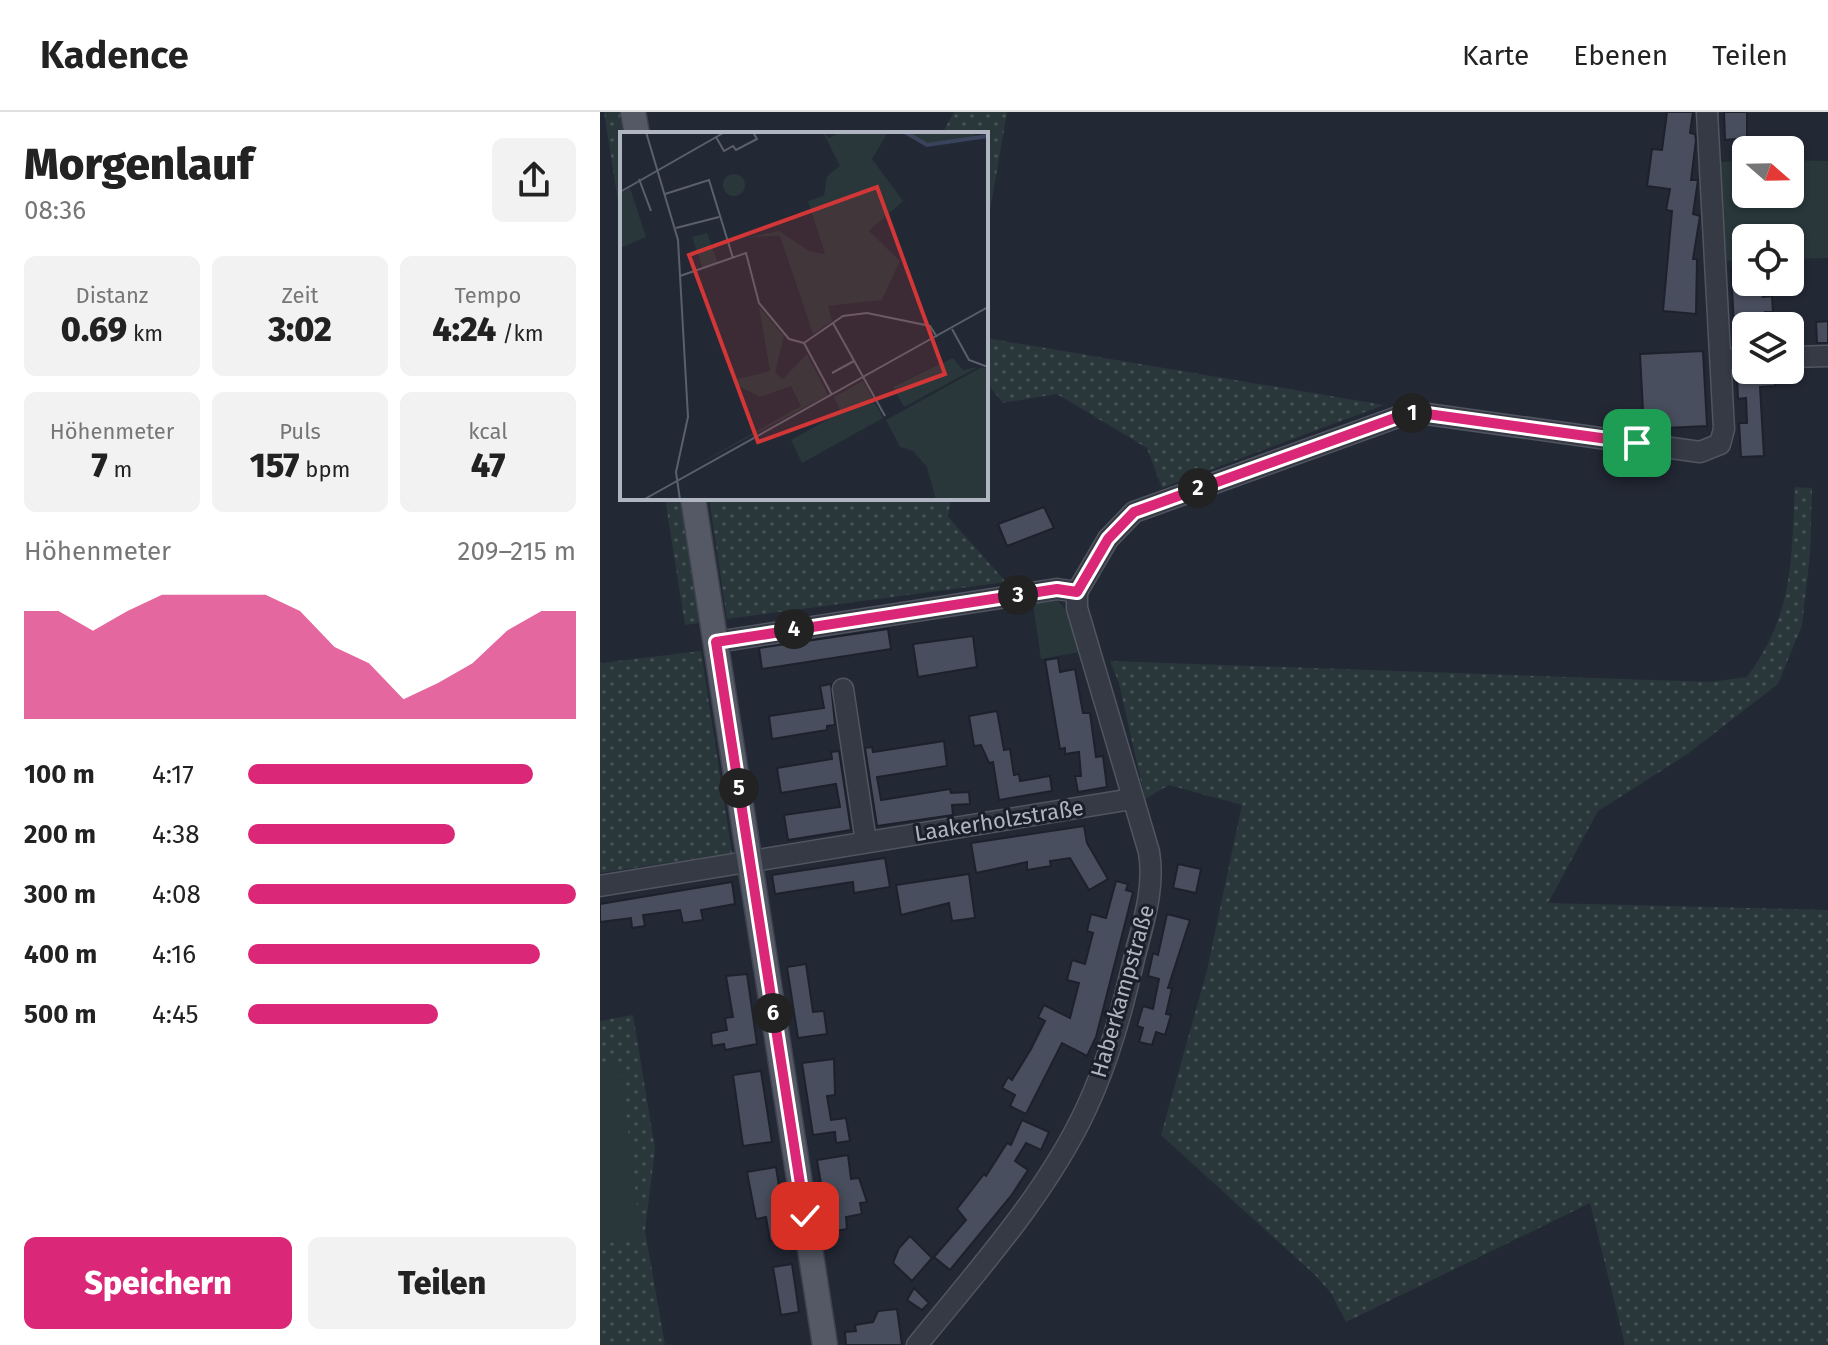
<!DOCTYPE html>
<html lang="de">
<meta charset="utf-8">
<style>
body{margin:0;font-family:"Fira Sans",sans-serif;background:#f2f2f2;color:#222;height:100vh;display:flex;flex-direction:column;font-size:30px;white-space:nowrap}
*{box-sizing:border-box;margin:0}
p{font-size:26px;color:#767676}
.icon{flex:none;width:44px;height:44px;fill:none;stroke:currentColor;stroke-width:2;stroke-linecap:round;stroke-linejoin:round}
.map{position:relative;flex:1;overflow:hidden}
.details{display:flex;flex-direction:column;background:#fff;width:600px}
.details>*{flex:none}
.needle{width:52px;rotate:110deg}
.fabs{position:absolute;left:1132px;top:24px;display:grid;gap:16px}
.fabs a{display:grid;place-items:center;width:72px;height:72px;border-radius:12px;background:#fff;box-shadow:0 2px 6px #0004;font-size:40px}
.pin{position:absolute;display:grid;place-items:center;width:68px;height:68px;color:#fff;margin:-34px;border-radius:16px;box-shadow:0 4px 12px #0006}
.km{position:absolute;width:40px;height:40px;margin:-20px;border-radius:50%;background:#222;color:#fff;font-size:22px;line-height:40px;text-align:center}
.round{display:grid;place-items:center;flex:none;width:84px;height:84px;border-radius:12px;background:#f2f2f2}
.headline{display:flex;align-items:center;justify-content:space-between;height:136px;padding:0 24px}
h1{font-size:44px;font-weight:800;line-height:60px}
.figures{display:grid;grid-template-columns:repeat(3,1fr);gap:12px;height:136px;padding:8px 24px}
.figures div{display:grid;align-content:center;border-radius:12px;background:#f2f2f2;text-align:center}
.figures b{font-size:34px;font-weight:800}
.figures small{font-size:22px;font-weight:400}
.figures p{font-size:22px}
.chart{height:224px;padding:16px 24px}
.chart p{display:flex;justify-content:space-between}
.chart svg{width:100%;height:144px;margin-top:8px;fill:#db2777;opacity:.7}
.cta{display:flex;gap:16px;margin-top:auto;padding:16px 24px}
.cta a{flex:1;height:92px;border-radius:12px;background:#db2777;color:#fff;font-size:32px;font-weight:800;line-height:92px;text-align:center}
.cta a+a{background:#f2f2f2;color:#222}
ul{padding:0 24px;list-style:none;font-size:26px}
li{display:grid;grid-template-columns:128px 96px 1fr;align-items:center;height:60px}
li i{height:20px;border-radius:10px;background:#db2777}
header{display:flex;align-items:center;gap:48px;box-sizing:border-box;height:112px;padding:0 40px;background:#fff;border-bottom:2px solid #e0e0e0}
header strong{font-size:38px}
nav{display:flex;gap:44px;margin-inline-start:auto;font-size:28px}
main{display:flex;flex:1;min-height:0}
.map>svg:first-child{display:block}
.grass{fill:url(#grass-dots)}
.park{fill:#29373a}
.building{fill:#484e5d;stroke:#1d212c;stroke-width:2}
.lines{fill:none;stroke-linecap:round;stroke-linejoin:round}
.minor-casing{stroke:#505560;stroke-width:23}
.major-casing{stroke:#3f434f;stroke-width:27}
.minor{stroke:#363a45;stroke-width:20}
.major{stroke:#545965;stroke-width:24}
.route-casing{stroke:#fff;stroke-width:16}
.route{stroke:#db2777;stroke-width:10}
.labels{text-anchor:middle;stroke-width:6;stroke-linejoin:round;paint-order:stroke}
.street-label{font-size:22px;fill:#b0b5c2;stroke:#1b1f2a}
.inset-river{fill:none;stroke:#3a435c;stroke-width:4}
.inset-road{fill:none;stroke:#5b606d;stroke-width:2}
.view{fill:#d23637;fill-opacity:0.15;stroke:#d23637;stroke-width:4}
.inset-edge{fill:none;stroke:#b0b5c2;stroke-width:4}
</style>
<header>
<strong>Kadence</strong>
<nav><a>Karte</a><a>Ebenen</a><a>Teilen</a></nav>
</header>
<main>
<section class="details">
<div class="headline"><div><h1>Morgenlauf</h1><p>08:36</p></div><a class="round"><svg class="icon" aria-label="share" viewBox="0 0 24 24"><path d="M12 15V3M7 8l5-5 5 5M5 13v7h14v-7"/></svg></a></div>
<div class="figures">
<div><p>Distanz</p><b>0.69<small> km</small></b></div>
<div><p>Zeit</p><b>3:02</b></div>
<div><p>Tempo</p><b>4:24<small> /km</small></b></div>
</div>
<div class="figures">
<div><p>Höhenmeter</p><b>7<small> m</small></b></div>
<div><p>Puls</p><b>157<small> bpm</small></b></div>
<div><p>kcal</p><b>47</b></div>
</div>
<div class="chart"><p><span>Höhenmeter</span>209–215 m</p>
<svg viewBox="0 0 160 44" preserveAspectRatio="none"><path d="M0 44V11L10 11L20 17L30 11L40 6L50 6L60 6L70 6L80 11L90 22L100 27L110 38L120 33L130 27L140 17L150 11L160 11V44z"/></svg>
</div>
<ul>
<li><b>100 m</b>4:17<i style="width:87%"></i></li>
<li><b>200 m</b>4:38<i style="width:63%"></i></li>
<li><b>300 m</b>4:08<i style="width:100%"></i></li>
<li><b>400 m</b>4:16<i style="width:89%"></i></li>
<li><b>500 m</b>4:45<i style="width:58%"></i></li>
</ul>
<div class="cta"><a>Speichern</a><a>Teilen</a></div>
</section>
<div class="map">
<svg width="1228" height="1233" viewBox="0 0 1228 1233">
<defs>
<pattern id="grass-dots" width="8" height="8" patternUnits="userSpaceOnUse" patternTransform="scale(2)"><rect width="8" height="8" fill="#29373a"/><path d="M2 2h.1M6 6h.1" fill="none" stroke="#465255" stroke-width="1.8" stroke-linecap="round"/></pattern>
</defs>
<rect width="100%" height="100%" fill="#232835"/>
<g class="grass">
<polygon points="4,0 20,0 23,22 22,115"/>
<polygon points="354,0 407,0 386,122 386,22 342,22"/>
<polygon points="386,226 784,293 562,376 547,336 457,282 403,291 386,270"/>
<path d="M1195 375 1212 376 1210 442 1202 513 1178 572 1086 643 998 699 948 791 1228 798V1233H1025L990 1091 746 1210 731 1181 715 1163 561 1023 607 858 642 693 569 673 545 687 519 571 510 549 1111 570 1147 565C1194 501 1191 451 1195 375Z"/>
<polygon points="65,386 80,386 99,511 85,513"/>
<polygon points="109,386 351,386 348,405 406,470 127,507"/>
<polygon points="101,539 132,741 0,761 0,547 1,551"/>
<polygon points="33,903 55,1037 45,1119 65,1233 0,1233 0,909"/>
</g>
<g class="park">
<polygon points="1190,48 1228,49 1228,146 1190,147 1190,126 1146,126 1146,148 1123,149 1118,50 1146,49 1146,82 1190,82"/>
<path d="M449 484C471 493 473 518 480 540L441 547 432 485Z"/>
<polygon points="20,951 41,1127 0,1132 0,954"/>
</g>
<g class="building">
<polygon points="1067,0 1093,0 1090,21 1095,22 1096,28 1091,68 1098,68 1093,102 1100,104 1093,147 1097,147 1096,202 1063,199 1072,99 1066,98 1070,77 1047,74 1052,37 1062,38"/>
<polygon points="1124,0 1147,0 1147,26 1125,28"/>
<polygon points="1146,156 1146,170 1162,170 1163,185 1172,184 1173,200 1165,200 1166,214 1146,214 1146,233 1135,234 1131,157"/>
<polygon points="1228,209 1228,231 1217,231 1216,210"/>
<polygon points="1103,239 1107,314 1044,317 1040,242"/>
<polygon points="1174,260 1175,274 1160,275 1164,344 1141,345 1139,311 1147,311 1146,286 1138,287 1137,263"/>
<polygon points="444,395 454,416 407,434 398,412"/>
<polygon points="288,517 291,537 162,557 159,536"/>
<polygon points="373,524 377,555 318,565 313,532"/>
<polygon points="458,546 460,560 475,557 483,601 490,601 496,645 503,644 507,675 478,680 475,664 481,664 479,640 465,642 465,636 460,637 445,548"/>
<polygon points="231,572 235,613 227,614 227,618 172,627 169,604 224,596 220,574"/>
<polygon points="397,599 404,638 410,637 414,663 419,662 420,669 450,664 452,679 399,688 393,650 389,651 381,633 374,634 369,604"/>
<polygon points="344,629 347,654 277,665 281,688 350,677 351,681 369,680 370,692 352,693 353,703 277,714 265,636 272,635 273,640"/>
<polygon points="239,639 251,718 188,728 184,703 240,695 236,672 181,681 177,656 232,647 231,640"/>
<polygon points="484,714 487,731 508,767 489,778 470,746 450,749 451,754 427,758 427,750 376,761 371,731"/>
<polygon points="285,746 290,775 254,781 253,770 175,782 172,763"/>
<polygon points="578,752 601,757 596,781 573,776"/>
<polygon points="369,762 375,806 352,809 349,791 301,803 296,773"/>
<polygon points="516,769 528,772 526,778 533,780 496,925 487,944 462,931 426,1002 410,994 415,983 402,976 408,965 412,968 431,937 445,909 438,905 444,893 470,906 479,871 467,868 472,848 485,852 493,821 487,819 491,802 506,806"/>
<polygon points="132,770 135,792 101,798 103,808 83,811 80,798 43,803 45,814 32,816 31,806 0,810 0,792"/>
<polygon points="567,802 590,808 568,876 572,876 566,902 571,903 565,923 556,920 552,933 539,930 543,916 537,914 543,894 553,897 559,867 548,864 553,841 558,843"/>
<polygon points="206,852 213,900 224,899 227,922 198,926 187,855"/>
<polygon points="147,862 157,932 125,938 124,932 112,934 111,921 127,918 125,906 133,905 126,864"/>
<polygon points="234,947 235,983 227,984 231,1008 246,1006 250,1029 236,1031 235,1020 213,1023 202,951"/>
<polygon points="161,959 172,1030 143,1034 133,963"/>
<polygon points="422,1008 449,1020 441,1038 426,1031 415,1049 428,1058 411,1084 350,1158 334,1145 366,1108 357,1097 384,1062 386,1064 407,1031 411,1033"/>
<polygon points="248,1043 251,1067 259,1066 267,1090 260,1091 262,1102 246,1105 247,1117 229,1120 217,1048"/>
<polygon points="176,1055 187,1126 170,1129 166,1105 156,1107 147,1060"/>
<polygon points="310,1124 332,1146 312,1169 293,1151 299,1136"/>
<polygon points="192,1152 199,1200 181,1203 173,1155"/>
<polygon points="314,1176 329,1191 322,1198 307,1188"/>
<polygon points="297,1197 302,1233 246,1233 245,1220 256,1219 255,1213 273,1210 278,1199"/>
</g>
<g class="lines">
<g class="minor-casing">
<g id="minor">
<polyline points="1190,245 1228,244"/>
<polyline points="1121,248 1146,246"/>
<polyline points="477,480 508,427 534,400 806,302 820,301 1100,340 1120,332 1124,317 1107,0"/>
<polyline points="116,530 457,477 477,480"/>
<polyline points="243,577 266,730"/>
<polyline points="0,774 532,687"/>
<path d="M317 1233C377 1159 446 1083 486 997 509 948 522 898 534 847 543 811 555 777 549 740L477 496V480"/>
</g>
</g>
<g class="major-casing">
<g id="major">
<polyline points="33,0 37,22"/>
<polyline points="93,386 225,1233"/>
</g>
</g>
<use href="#minor" class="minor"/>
<use href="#major" class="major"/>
</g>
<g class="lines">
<g class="route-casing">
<polyline id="route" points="205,1104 116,530 457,477 477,480 508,427 534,400 806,302 820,301 1037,331"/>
</g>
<use href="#route" class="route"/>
</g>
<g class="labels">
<g class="street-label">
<text transform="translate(399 708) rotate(-9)" y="8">Laakerholzstraße</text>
<text transform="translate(522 879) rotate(-74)" y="8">Haberkampstraße</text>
</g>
</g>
<g transform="translate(20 20)">
<rect width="368" height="368" fill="#232835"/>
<path d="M203 0 209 6 221 0H268L252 27 283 69 249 99 280 129 262 168 208 174 212 189 193 202 160 104 128 105 159 99 189 119 205 122 188 69 204 64 207 44 220 34ZM279 0H354L356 6 307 14ZM10 56 26 105 0 116V62ZM139 175 164 204 155 241 163 247 187 222 208 263 60 342 181 274 171 254 140 265 115 252 114 248 150 239ZM333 226 343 238 358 235 284 275 273 255ZM362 235 368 237V367L316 368 307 335 293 319 280 315 266 288ZM243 249 263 286 182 331 171 308 221 280 214 265Z" fill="#29373a"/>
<path d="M103 53a11 11 0 1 1 22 0a11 11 0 1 1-22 0ZM87 101 98 131 83 137 72 105ZM307 241 313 253 287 266 281 254Z" fill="#29373a"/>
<path class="inset-river" d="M285 0 307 13 368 4"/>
<path class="inset-road" d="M26 0 58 108 68 285 56 340 60 368M96 5 104 19 113 14 116 18 137 7 133 0M19 47 31 79M0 60 105 0M45 62 89 48 113 126M56 96 99 85M60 144 126 121 139 171 169 207 184 211M213 191 265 284M332 197 349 228 368 235M184 211 223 184 247 181 310 194 317 205M184 211 212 263M212 241 234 229M23 368 368 175"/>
<path class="view" d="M257 55 325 242 138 310 69 123Z"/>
<rect width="368" height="368" class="inset-edge"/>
</g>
</svg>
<div class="fabs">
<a><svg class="needle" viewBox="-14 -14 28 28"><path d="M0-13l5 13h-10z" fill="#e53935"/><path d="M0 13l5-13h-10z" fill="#767676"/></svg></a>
<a><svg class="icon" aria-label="locate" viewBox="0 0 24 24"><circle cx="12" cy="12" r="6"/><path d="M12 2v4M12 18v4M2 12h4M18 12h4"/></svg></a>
<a><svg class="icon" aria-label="layers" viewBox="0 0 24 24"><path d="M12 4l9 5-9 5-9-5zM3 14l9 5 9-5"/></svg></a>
</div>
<div class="pin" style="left:1037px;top:331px;background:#1e9e55"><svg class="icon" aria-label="arrive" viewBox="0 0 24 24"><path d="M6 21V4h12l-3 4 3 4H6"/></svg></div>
<div class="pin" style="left:205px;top:1104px;background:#d93025"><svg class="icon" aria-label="check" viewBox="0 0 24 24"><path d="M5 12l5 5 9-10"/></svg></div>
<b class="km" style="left:812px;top:301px">1</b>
<b class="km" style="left:598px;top:376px">2</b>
<b class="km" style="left:418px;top:483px">3</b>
<b class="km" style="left:194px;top:517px">4</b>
<b class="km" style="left:139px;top:676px">5</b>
<b class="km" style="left:173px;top:901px">6</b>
</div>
</main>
